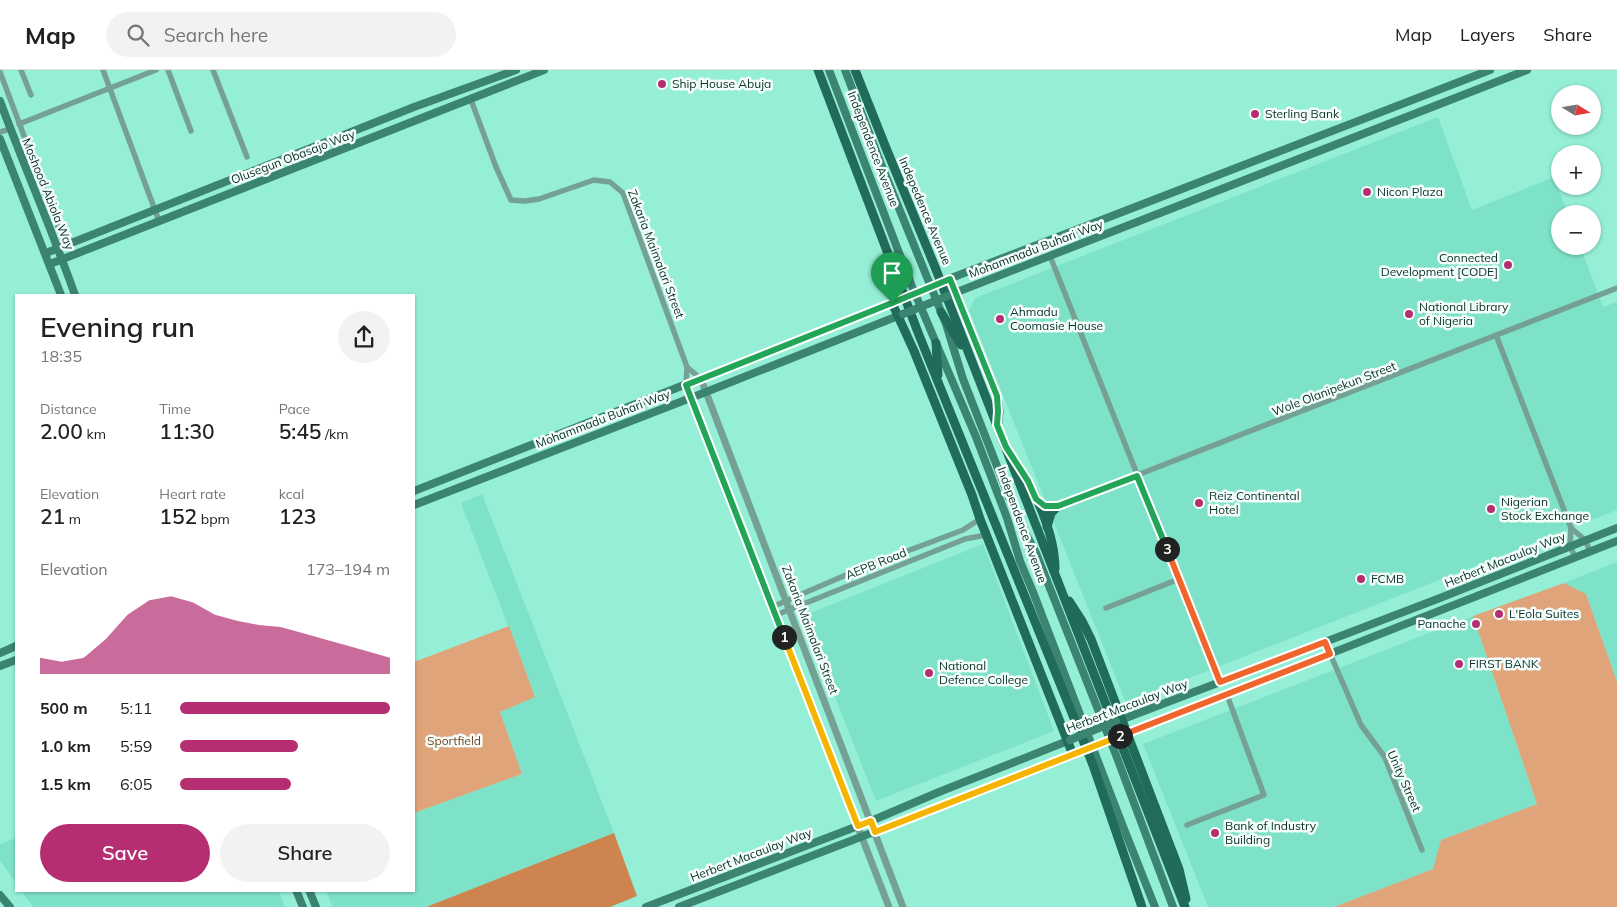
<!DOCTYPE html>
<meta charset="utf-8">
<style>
body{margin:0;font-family:Mulish,sans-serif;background:#f2f2f2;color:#202124;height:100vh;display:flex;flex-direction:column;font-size:19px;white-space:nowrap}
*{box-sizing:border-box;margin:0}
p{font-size:16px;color:#757577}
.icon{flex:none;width:28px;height:28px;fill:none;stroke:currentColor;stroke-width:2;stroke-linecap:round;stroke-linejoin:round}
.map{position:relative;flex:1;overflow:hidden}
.details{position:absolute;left:15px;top:224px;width:400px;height:598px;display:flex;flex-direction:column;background:#fff;border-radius:0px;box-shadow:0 1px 4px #0004}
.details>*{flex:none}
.needle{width:32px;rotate:101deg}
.buttons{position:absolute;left:1551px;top:15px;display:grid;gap:10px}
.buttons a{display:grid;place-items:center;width:50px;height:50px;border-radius:50%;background:#fff;box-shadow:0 1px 4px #0004;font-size:25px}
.pin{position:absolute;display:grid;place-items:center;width:42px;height:42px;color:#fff;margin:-51px -21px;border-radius:50% 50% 50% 0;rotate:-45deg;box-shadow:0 0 5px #0007}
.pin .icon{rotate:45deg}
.km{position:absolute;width:25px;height:25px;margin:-12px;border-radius:50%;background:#222;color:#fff;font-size:14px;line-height:25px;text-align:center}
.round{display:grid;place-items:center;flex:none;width:52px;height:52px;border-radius:26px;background:#f2f2f2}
.overview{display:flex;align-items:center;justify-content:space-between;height:85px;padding:0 25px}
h1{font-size:28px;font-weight:600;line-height:38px}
.metrics{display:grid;grid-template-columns:repeat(3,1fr);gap:8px;height:85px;padding:5px 25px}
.metrics div{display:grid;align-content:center}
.metrics b{font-size:21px;font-weight:600}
.metrics small{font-size:14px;font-weight:400}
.metrics p{font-size:14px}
.chart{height:140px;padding:10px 25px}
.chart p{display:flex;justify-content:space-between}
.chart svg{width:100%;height:90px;margin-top:5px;fill:#b52e71;opacity:.7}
.cta{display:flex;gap:10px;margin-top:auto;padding:10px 25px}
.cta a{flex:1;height:58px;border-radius:30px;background:#b52e71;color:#fff;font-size:20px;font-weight:600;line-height:58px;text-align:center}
.cta a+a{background:#f2f2f2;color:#202124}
ul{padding:0 25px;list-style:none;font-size:16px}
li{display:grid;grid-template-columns:80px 60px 1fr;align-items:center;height:38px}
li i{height:12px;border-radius:6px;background:#b52e71}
header{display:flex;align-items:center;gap:30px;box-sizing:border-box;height:70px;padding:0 25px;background:#fff;border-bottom:1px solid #e0e0e0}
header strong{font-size:24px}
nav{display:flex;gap:28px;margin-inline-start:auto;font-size:18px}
.search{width:350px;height:45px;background:#f2f2f2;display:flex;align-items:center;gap:12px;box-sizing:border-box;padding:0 18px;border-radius:28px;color:#757577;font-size:19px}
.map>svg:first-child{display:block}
.built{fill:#7ee2c8}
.green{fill:#e0a47b}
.forest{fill:#cd844f}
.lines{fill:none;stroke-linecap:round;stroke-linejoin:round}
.minor{stroke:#75a194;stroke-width:5.5}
.tertiary{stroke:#75a194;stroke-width:7}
.secondary{stroke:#3c8472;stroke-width:8}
.primary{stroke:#216b5b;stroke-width:9}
.secondary-bridge{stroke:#3c8472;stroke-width:8}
.split-1-casing{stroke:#fff;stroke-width:10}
.split-2-casing{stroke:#fff;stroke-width:10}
.split-3-casing{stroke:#fff;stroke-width:10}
.split-4-casing{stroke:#fff;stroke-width:10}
.split-1{stroke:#22a559;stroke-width:6}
.split-2{stroke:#f5b400;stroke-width:6}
.split-3{stroke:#f0652b;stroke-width:6}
.split-4{stroke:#22a559;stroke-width:6}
.poi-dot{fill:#b52e71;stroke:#f5fefb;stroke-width:2}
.labels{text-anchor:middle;stroke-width:5;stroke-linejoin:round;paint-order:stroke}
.poi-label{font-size:12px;fill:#083028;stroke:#f5fefb;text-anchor:start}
.street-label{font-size:12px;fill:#083028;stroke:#f5fefb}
.park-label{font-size:12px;fill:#77451f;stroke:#f5fefb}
</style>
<header>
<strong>Map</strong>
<div class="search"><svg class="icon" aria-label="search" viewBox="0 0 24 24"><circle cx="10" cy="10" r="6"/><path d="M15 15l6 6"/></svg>Search here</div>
<nav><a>Map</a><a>Layers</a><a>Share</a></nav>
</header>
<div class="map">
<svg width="1617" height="837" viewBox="0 0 1617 837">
<rect width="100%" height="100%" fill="#95efd7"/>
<g class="built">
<polygon points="1438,47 1472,140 1554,107 1568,144 1560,144 1560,176 1580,176 1603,237 1617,232 1617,440 1126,633 969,240 975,228"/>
<polygon points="482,424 614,763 426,837 332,837 326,820 414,820 414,743 522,704 500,642 535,626 461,433"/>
<polygon points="983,474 1054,661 876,731 803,546"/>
<polygon points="1617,492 1617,612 1586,524 1564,513"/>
<polygon points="1473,546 1537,734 1441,770 1433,799 1334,837 1208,837 1143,674"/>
<polygon points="16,768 16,813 0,790 0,774"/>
<polygon points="21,820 278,820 285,837 33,837"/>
</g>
<g class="green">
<polygon points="1564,513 1586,524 1617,612 1617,837 1334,837 1433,799 1441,770 1537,734 1473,546"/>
<polygon points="509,556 535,627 500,642 522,704 414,743 414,592"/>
</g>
<polygon class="forest" points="614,763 637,826 610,837 426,837"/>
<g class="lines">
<g class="minor">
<polyline points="21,0 31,25"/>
<polyline points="103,0 159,151"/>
<polyline points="168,0 191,61"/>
<polyline points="213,0 247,87"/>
<polyline points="0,2 65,175"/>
<polyline points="471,30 496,97 511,130 525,131 539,129 594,110 610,112 623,123 687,297 686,315"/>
<polyline points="19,54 156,0"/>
<polyline points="0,62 10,59"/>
<polyline points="1050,186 1220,612"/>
<polyline points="1496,265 1571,458 1570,476 1575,487"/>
<polyline points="687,297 701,309"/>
<polyline points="1058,436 1617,218"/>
<polyline points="1571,458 1585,470 1590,481"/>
<polyline points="772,537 862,498 963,460 980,449"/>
<polyline points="1106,538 1179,509"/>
<polyline points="776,545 965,469 986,465"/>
<polyline points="1325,572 1361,655 1384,686 1387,693 1422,780"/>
<polyline points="1187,755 1264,725 1227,625"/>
</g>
<g class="tertiary">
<polyline points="701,309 903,837"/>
<polyline points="686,315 889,837"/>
</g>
<g class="secondary">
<polyline points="829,0 911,214 976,367 1007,448 1020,491 1033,522 1122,754 1155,837"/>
<polyline points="845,0 881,94 946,254 963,309 1016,445 1036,483 1116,685 1173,837"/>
<path d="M0 31C24 96 52 160 75 225"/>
<polyline points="0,69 61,225"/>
<polyline points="46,183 414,37 516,0"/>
<polyline points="50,194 544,0"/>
<polyline points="946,210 1490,0"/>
<polyline points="952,224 1527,0"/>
<polyline points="414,421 898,231"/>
<polyline points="414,435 706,322 903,244"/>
<polyline points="0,583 16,576"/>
<polyline points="0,596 16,590"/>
<polyline points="1118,651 1440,528 1617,458"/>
<polyline points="1123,665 1617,471"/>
<polyline points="296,820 303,837"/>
<polyline points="309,820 316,837"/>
<polyline points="0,825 10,837"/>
<polyline points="646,837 871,751 939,722 1070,670"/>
<polyline points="679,837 1076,684"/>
</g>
<g class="primary">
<polyline points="818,0 919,265 1093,695 1142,837"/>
<polyline points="855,0 886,78 935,197 1185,837"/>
<polyline points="950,209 997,326 999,341 998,352"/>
<polyline points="892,233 914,281 972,425 980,449 1073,685"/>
<polyline points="941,242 961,275"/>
<polyline points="936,273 938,305"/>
<path d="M1014 389C1034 418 1055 463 1055 499"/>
<polyline points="1047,457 1051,443 1058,436"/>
<polyline points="1069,531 1082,551 1091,569 1179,799 1186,829"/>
</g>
<g class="secondary-bridge">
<polyline points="899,230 946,211"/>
<polyline points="903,244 950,225"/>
<polyline points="1070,670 1116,651"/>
<polyline points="1076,684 1121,666"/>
</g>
</g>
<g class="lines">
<g class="split-1-casing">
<polyline id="split-1" points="784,567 686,315 892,233"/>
</g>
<g class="split-2-casing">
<polyline id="split-2" points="784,567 858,756 871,751 875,762 1120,666"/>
</g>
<g class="split-3-casing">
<polyline id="split-3" points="1120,666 1330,584 1325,572 1220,612 1167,479"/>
</g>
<g class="split-4-casing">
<polyline id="split-4" points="892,233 950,209 997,326 998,341 997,355 1006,377 1028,411 1036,429 1045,436 1058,436 1137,406 1167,479"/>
</g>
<use href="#split-1" class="split-1"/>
<use href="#split-2" class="split-2"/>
<use href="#split-3" class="split-3"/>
<use href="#split-4" class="split-4"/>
</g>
<g class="poi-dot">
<circle cx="662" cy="14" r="5"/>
<circle cx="1255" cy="44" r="5"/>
<circle cx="1367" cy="122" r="5"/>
<circle cx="1508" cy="195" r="5"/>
<circle cx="1409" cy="244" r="5"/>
<circle cx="1000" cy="249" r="5"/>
<circle cx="1199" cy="433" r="5"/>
<circle cx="1491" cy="439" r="5"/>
<circle cx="1361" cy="509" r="5"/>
<circle cx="1499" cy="544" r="5"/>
<circle cx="1476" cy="554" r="5"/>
<circle cx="1459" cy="594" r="5"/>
<circle cx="929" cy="603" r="5"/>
<circle cx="1215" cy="763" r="5"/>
</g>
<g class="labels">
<g class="poi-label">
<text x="672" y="18">Ship House Abuja</text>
<text x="1265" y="48">Sterling Bank</text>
<text x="1377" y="126">Nicon Plaza</text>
<text x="1498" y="192" text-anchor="end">Connected<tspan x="1498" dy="14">Development [CODE]</tspan></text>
<text x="1419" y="241">National Library<tspan x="1419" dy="14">of Nigeria</tspan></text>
<text x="1010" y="246">Ahmadu<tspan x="1010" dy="14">Coomasie House</tspan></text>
<text x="1209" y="430">Reiz Continental<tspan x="1209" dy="14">Hotel</tspan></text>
<text x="1501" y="436">Nigerian<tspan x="1501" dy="14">Stock Exchange</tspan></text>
<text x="1371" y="513">FCMB</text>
<text x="1509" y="548">L'Eola Suites</text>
<text x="1466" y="558" text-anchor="end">Panache</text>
<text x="1469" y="598">FIRST BANK</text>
<text x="939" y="600">National<tspan x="939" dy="14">Defence College</tspan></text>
<text x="1225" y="760">Bank of Industry<tspan x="1225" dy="14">Building</tspan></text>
</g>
<g class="street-label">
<text transform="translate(873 79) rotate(69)" y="4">Independence Avenue</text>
<text transform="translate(293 87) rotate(-21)" y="4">Olusegun Obasajo Way</text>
<text transform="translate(48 124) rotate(68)" y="4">Moshood Abiola Way</text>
<text transform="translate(925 141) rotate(67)" y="4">Indepedence Avenue</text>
<text transform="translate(1036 179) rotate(-21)" y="4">Mohammadu Buhari Way</text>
<text transform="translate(656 184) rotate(69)" y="4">Zakaria Maimalari Street</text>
<text transform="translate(1334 319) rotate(-21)" y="4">Wole Olanipekun Street</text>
<text transform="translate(603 349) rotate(-21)" y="4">Mohammadu Buhari Way</text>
<text transform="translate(1022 455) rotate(70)" y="4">Independence Avenue</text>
<text transform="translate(1505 490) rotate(-22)" y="4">Herbert Macaulay Way</text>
<text transform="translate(876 494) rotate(-22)" y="4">AEPB Road</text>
<text transform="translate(810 560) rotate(69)" y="4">Zakaria Maimalari Street</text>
<text transform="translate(1127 636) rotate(-21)" y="4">Herbert Macaulay Way</text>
<text transform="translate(1404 711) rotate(66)" y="4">Unity Street</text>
<text transform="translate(751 785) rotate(-21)" y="4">Herbert Macaulay Way</text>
</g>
<g class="park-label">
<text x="454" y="675">Sportfield</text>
</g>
</g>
</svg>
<div class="buttons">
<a><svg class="needle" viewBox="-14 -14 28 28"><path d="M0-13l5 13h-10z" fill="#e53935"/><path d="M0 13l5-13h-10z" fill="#757577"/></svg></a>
<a>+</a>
<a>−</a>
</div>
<div class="pin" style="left:892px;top:233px;background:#1e9e55"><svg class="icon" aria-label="arrive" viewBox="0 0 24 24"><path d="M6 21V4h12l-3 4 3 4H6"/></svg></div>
<b class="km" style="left:784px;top:567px">1</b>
<b class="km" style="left:1120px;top:666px">2</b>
<b class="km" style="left:1167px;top:479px">3</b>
<section class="details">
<div class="overview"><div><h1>Evening run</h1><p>18:35</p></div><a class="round"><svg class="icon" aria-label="share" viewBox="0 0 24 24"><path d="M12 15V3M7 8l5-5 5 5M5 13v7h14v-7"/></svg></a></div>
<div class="metrics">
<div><p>Distance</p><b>2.00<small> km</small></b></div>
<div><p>Time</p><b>11:30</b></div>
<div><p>Pace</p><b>5:45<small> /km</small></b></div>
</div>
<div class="metrics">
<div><p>Elevation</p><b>21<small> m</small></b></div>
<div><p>Heart rate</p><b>152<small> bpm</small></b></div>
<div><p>kcal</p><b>123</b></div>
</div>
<div class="chart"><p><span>Elevation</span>173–194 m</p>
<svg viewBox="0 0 160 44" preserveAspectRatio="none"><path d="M0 44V36L10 38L20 36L30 27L40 15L50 8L60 6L70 9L80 15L90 18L100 20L110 21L120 24L130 27L140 30L150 33L160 36V44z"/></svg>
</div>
<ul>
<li><b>500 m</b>5:11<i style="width:100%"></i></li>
<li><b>1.0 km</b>5:59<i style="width:56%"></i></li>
<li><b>1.5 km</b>6:05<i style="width:53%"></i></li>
</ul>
<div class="cta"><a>Save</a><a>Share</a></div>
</section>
</div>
